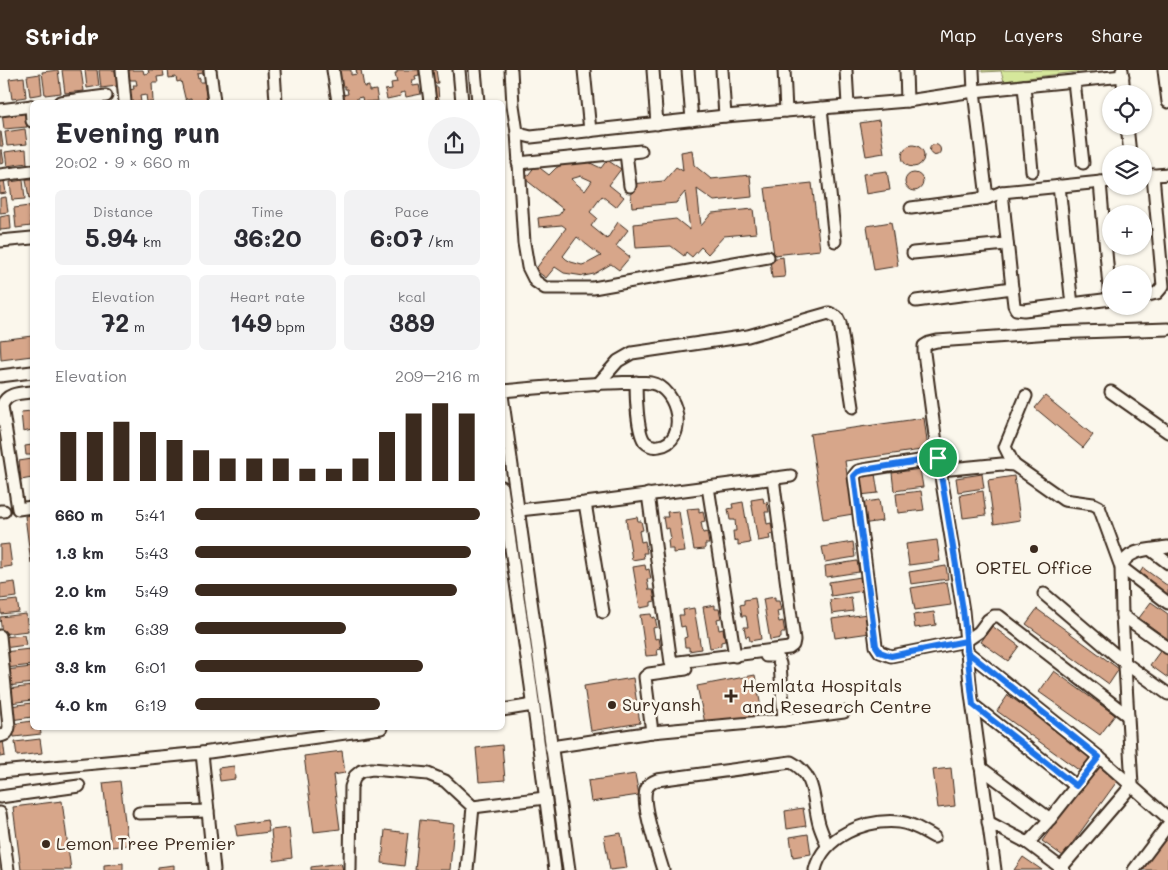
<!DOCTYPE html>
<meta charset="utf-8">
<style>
body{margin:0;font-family:Mali,sans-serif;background:#f2f2f3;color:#2b2b33;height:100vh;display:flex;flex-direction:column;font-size:19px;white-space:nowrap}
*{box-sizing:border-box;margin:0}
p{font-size:16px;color:#7c7c81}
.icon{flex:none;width:28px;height:28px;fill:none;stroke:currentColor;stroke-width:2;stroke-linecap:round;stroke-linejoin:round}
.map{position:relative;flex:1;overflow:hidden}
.side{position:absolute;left:30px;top:30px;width:475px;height:630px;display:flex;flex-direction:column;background:#fff;border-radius:8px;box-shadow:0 1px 4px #0004}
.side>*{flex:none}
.tools{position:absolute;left:1102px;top:15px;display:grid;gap:10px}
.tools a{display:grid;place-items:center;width:50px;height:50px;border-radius:50%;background:#fff;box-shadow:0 1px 4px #0004;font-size:25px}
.pin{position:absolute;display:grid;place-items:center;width:42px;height:42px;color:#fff;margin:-21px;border:2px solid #fff;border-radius:50%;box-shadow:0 1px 5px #0007}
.round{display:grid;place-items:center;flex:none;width:52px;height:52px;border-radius:26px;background:#f2f2f3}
.head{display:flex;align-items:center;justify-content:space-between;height:85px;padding:0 25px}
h1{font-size:28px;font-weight:700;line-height:38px}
.figures{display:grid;grid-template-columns:repeat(3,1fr);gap:8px;height:85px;padding:5px 25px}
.figures div{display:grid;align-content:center;border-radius:8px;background:#f2f2f3;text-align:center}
.figures b{font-size:25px;font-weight:700}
.figures small{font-size:14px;font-weight:400}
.figures p{font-size:14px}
.chart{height:140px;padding:10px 25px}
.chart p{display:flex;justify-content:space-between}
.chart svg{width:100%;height:90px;margin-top:5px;stroke:#3b2a1e;stroke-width:6}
ul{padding:0 25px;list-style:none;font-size:16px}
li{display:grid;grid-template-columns:80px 60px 1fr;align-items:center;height:38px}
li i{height:12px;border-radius:6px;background:#3b2a1e}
header{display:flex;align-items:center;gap:30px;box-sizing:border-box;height:70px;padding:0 25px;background:#3b2a1e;color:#fff}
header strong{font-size:24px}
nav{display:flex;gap:28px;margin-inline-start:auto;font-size:18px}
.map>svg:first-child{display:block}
.green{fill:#d5e79b;stroke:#88885c}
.building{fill:#d7a68a;stroke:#3b2a1e;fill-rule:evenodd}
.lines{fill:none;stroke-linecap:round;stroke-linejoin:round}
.minor-casing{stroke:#3b2a1e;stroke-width:15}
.minor{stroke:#fbf7ec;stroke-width:11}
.route-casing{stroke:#fff;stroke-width:10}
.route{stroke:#1a73e8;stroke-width:6}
.poi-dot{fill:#3b2a1e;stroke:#fbf7ec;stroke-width:2}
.labels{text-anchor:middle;stroke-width:5;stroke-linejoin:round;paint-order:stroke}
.poi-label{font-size:18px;fill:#3b2a1e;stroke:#fbf7ec;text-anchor:start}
</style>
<header>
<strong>Stridr</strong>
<nav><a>Map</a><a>Layers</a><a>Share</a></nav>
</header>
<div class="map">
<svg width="1168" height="800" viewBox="0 0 1168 800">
<rect width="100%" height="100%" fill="#fbf7ec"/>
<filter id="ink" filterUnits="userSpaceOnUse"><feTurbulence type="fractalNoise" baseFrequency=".02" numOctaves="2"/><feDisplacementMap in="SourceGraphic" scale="10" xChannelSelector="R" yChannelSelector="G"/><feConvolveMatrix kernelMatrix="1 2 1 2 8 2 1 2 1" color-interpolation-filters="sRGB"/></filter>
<g filter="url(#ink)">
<polygon class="green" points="982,0 1092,0 1004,11 1001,1 982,2"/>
<g class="building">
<polygon points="58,0 61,23 45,25 42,2"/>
<polygon points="62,0 81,0 84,21 65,23"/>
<polygon points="85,0 97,0 99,16 87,18"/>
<polygon points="99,0 115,0 117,16 101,18"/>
<polygon points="128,0 143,0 144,4 149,3 148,0 163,0 164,6 157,7 158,13 152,13 153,32 147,32 146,25 140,26 141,32 131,32 129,20 134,19 133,15 137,15 136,10 130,10"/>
<polygon points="168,0 203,0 203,3 197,4 198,9 200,8 200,12 204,12 207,32 192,32 191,28 186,29 186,32 181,11 177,12 176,7 169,8"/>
<polygon points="339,0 351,0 351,5 357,4 356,0 361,0 364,17 369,16 369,21 376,20 378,31 363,32 362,27 357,28 357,32 343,32 342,25 348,24 347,19 345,19 345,16 341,16"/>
<polygon points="397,0 419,0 419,5 415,6 416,10 412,10 413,16 419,15 421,24 406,27 405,22 400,23 401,26 387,29 385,20 392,19 391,13 397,12 395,3 397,3"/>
<polygon points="428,0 436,0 438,13 430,14"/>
<polygon points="40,4 42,24 30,26 27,6"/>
<polygon points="24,7 26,27 12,29 9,9"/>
<polygon points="430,17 438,17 439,32 431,32"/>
<polygon points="25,40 27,57 4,59 2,43"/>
<polygon points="879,50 884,83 866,86 860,53"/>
<polygon points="25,59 27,74 7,76 5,62"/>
<polygon points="0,62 1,62 3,76 0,76"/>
<circle cx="935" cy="80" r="5.5"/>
<circle cx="913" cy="86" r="11"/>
<polygon points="26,79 27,93 7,96 5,82"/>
<polygon points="0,80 2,80 4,93 0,94"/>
<polygon points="692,80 694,95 711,109 750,105 752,127 714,131 697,119 701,156 712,143 753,139 756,163 724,166 708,184 701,177 692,187 686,182 684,186 671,176 636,178 634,154 676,149 690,160 685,122 676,133 632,137 630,114 664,111 676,97 683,101 681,82"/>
<path d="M607 90 621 99 609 115 624 127 616 137 602 126 590 142 597 148 591 156 607 169 618 152 628 160 616 176 630 187 619 200 611 194 594 204 584 206 564 203 555 197 546 208 535 200 566 158 562 155 539 157 538 148 559 145 564 138 563 139 525 109 536 95 549 105 556 98 565 93 588 92 601 98ZM581 106 592 111 585 121 571 109ZM577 167 601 186 588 193 582 195 571 192 566 189 563 186Z"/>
<polygon points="887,101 890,120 866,124 863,104"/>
<circle cx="914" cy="112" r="9"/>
<polygon points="26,109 32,109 32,128 29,129"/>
<polygon points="0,110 4,110 6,123 0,124"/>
<polygon points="23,110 25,129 12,130 10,112"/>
<polygon points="812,113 820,180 774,185 765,118"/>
<polygon points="6,127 8,142 0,143 0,128"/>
<polygon points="29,136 31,156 16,158 14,138"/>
<polygon points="10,145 11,159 0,160 0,147"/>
<polygon points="891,152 898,196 874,200 867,156"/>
<polygon points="783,187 785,207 772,208 770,189"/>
<polygon points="32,266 32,286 1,290 0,270"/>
<polygon points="1045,326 1093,365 1083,378 1035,338"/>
<polygon points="32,341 32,360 23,362 21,342"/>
<polygon points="924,348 928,379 845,391 853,444 823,449 810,364"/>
<polygon points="32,375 32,385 26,385 25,376"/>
<polygon points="32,389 32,408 21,410 19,391"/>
<polygon points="920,399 923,417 894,421 892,403"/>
<polygon points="875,404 878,423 860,425 857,407"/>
<polygon points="982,404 984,418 958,422 956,408"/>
<polygon points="1014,406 1020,450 994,454 988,410"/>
<polygon points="921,421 924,440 898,443 896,424"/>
<polygon points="983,421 986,445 963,448 960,425"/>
<polygon points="763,428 764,433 767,432 769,442 765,442 767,454 771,453 773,464 769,465 770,469 758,471 751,430"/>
<polygon points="879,430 882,451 862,454 859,433"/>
<polygon points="743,432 750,473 738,475 738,470 734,471 733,461 736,461 735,450 730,450 728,439 733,438 732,434"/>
<polygon points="699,438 699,442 703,441 705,451 701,452 703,463 707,462 709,474 705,474 705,479 694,480 687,439"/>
<polygon points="679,441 685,482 673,483 673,479 669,479 668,470 671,469 669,458 665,459 663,447 668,447 667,442"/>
<polygon points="32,445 32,493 31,493 25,446"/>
<polygon points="637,447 638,451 641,451 643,460 639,461 641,472 645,471 647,483 643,483 644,488 632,490 626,449"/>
<polygon points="937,470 940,491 909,495 906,474"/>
<polygon points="853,472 855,487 825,492 822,477"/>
<polygon points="9,474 12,496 0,498 0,475"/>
<polygon points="857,491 859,502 826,507 825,496"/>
<polygon points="645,495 646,500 649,499 651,509 647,509 649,520 653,520 655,531 651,532 651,536 640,538 633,497"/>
<polygon points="946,496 948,509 911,514 909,502"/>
<polygon points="1143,498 1168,516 1168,529 1137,507"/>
<polygon points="861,507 863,521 831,526 829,512"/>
<polygon points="15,512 17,527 0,529 0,514"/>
<polygon points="947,512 951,535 915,540 911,518"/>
<polygon points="775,527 775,531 779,531 781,540 777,541 779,552 783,551 785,563 781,563 781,568 770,570 763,529"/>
<polygon points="851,527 853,541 832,544 830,530"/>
<polygon points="755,528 761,569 750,571 749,566 746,567 744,557 748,557 746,546 742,546 740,535 744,534 744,530"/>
<polygon points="17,530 19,542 1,544 0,532"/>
<polygon points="1151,532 1168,544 1168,569 1139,548"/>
<polygon points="715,535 715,539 719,539 721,548 717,549 719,560 723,559 725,571 721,572 721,576 710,578 703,537"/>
<polygon points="694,538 701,579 689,581 689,577 685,577 684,568 687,567 685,556 681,557 679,545 684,545 683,540"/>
<polygon points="1037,539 1119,599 1109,614 1026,554"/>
<polygon points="934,542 936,555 915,558 913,545"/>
<polygon points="26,544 28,561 2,564 0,547"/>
<polygon points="651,544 652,548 655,547 657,557 653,558 655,569 659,568 661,579 657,580 658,585 646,586 640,545"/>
<polygon points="867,544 870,563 835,568 832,549"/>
<polygon points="992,556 1019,576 1008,591 981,572"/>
<polygon points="24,565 26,575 4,578 3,567"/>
<polygon points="30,579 32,595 6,598 4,582"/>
<polygon points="1161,580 1168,585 1168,608 1150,595"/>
<polygon points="32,597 32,613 8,616 6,600"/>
<polygon points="1054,601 1115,645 1100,665 1039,622"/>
<polygon points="755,605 763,648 705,653 697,616"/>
<polygon points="633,608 640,653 591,661 584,616"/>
<polygon points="32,616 32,630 10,633 8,619"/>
<polygon points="1008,625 1092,685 1080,701 997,641"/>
<polygon points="32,633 32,647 11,650 10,636"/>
<polygon points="32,651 32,658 40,658 41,664 14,667 12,654"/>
<polygon points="40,669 42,683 17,686 15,672"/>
<polygon points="0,670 3,670 5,686 0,687"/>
<polygon points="502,675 505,710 479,712 476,678"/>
<polygon points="342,681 345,703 333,705 340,759 314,762 304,686"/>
<polygon points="1097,695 1118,710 1063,786 1042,771"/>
<polygon points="234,696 235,709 220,711 218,698"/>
<polygon points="951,698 955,736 938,738 933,700"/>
<polygon points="635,704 639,725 591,732 588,711"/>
<polygon points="120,711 128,775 111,777 103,713"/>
<polygon points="62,731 71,800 21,800 13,737"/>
<polygon points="803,738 806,756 787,759 785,741"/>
<polygon points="267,750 269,762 237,766 235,755"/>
<polygon points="420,750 454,754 450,800 415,800"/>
<polygon points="289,758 292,788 274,791 271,760"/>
<polygon points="385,760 408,763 404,796 382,793"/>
<polygon points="621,763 627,798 610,800 604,766"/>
<polygon points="808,764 811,784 793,787 790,767"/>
<polygon points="1163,767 1168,771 1168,800 1140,800"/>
<polygon points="1023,787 1042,800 1014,800"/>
<polygon points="123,793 123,800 104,800 104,795"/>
<polygon points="341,793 343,800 311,800 311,797"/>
<polygon points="174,795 174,800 158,800 158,797"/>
</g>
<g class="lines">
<g class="minor-casing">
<g id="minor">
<polyline points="122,0 125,32"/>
<polyline points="210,0 214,32"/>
<polyline points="274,0 276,32"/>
<polyline points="333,0 338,32"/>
<polyline points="426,0 430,32"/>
<polyline points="459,0 462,32"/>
<polyline points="475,0 478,32"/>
<polyline points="511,0 513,35 517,62 523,65 531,67 725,46 907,31 974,21 1123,6"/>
<polyline points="584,0 590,61"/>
<polyline points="653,0 657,54"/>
<polyline points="688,0 692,50"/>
<polyline points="722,0 725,46"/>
<polyline points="784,0 786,41"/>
<polyline points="846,0 848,35"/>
<polyline points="906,0 907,31"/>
<polyline points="973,0 974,21 987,128 1002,122 1111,111"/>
<polyline points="1122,0 1124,24"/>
<polyline points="1164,0 1168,32"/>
<polyline points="1074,11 1083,93"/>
<polyline points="1024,16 1032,101"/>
<polyline points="60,32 106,26"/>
<polyline points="31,36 32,51"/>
<polyline points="821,38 835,171"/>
<polyline points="0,40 32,36"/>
<polyline points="1127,56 1130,84"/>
<polyline points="517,62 524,173 528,197 535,211 545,218 593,218 768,187"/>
<polyline points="626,83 630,116"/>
<polyline points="518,93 641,81"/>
<polyline points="0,105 32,101"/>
<polyline points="1144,106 1168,104"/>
<polyline points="1100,112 1110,229"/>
<polyline points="1059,116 1072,235"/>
<polyline points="1002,122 1012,218 1014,235 1016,239 1024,240 1111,229"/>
<polyline points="911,138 987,128"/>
<polyline points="0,171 32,168"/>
<polyline points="913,183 1006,174"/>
<polyline points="1144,226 1157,223 1163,216 1153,105"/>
<polyline points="916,231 1012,218"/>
<polyline points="0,306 32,302"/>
<polyline points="598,314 618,291 632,283 748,266 829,243 837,247 840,253 853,337"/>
<path d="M502 321C538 318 574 314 609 313 623 313 638 311 651 313 679 318 689 372 659 376 654 377 649 376 645 372 637 363 636 325 636 312"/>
<path d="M32 322C20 323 6 323 2 336L18 439 32 437"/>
<polyline points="1111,322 1168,362"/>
<polyline points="502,325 569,800"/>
<polyline points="938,388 863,400 858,401 854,406 876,576 880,582 891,586 966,571 979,562 988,550 994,546 999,546 1128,646"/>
<polyline points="1014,395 1005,377 1026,326"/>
<polyline points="940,400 1002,394 1014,395 1064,430 1093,434 1099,437 1121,497 1168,533"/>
<polyline points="502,417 531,616 555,800"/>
<polyline points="708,417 735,586"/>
<polyline points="648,424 671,593 789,578 793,575 794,570 773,408"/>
<polyline points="585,433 603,542"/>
<polyline points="519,440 585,433 791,406"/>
<polyline points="0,441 4,441"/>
<polyline points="1151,480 1168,493"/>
<polyline points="1044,524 1125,593 1168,624"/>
<polyline points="1122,545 1168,578"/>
<path d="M0 566 9 657C8 663 6 665 0 666"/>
<polyline points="966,581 1099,687 1168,748"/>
<polyline points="766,586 777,586 780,594 784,650"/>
<polyline points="973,635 1076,716"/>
<polyline points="502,640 533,635"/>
<polyline points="652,662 645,607 649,604 686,599"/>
<polyline points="551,677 652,662 784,650 844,642"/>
<polyline points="202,683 381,658"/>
<polyline points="981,698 1050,749"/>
<polyline points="0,702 202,683 214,800"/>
<polyline points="0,727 79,716"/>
<polyline points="0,743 8,800"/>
<polyline points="139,743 208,741"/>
<polyline points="988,752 1028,773 1064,800"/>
<polyline points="1028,773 1050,749 1099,687"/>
<path d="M1061 798 1132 715 1122 545 1121 497C1128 478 1151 480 1168 477"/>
<polyline points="350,800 351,717 355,706 361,701 372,699 428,704 445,711 473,737 545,728"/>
<polyline points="467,800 473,737"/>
<path d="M663 800C658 783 641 735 646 720 648 714 652 712 657 710L791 692C817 706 812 729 819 754 821 761 825 769 827 776"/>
<path d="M815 800C823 766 866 749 899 752 912 753 923 761 934 767"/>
<polyline points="995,800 971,624 963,541 938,388 924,283 924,276 929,273 937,271 1051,263 1168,259"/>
<polyline points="1134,800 1168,755"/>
</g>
</g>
<use href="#minor" class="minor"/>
</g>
</g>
<g class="lines" filter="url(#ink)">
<g class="route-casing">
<path id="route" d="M938 388 863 400 858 402 854 406 876 576 880 582 891 586 966 571V581L1099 687 1076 716 973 635C969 604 967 572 963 540 955 489 947 439 938 388"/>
</g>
<use href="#route" class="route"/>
</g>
<g class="poi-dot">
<circle cx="1034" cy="479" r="5"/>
<path d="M728.5 618.5h5v5h5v5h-5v5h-5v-5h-5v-5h5z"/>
<circle cx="612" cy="635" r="5"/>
<circle cx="46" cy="774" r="5"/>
</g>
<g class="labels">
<g class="poi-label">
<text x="1034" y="504" text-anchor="middle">ORTEL Office</text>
<text x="742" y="622">Hemlata Hospitals<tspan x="742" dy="21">and Research Centre</tspan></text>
<text x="622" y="641">Suryansh</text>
<text x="56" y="780">Lemon Tree Premier</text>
</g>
</g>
</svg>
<div class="tools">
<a><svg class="icon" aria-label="locate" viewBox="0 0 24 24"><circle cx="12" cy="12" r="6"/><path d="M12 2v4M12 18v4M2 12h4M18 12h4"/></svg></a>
<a><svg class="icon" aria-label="layers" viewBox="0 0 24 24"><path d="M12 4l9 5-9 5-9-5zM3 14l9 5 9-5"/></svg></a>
<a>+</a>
<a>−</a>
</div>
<div class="pin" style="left:938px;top:388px;background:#1e9e55"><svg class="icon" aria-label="arrive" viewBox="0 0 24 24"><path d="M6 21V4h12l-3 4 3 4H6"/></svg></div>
<section class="side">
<div class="head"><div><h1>Evening run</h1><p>20:02 · 9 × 660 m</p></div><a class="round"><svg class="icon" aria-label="share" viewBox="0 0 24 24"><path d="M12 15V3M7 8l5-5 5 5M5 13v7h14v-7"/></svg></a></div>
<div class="figures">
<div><p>Distance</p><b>5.94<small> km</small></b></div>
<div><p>Time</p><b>36:20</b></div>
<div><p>Pace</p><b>6:07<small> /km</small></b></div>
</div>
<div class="figures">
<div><p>Elevation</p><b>72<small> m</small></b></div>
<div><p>Heart rate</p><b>149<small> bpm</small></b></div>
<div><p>kcal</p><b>389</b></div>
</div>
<div class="chart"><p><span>Elevation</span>209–216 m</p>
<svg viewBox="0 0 160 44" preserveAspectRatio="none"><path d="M5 44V20M15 44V20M25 44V15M35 44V20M45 44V24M55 44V29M65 44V33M75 44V33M85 44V33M95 44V38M105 44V38M115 44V33M125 44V20M135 44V11M145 44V6M155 44V11"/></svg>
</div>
<ul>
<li><b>660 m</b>5:41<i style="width:100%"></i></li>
<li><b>1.3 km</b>5:43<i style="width:97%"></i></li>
<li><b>2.0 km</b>5:49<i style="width:92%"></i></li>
<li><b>2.6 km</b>6:39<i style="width:53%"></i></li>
<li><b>3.3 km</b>6:01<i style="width:80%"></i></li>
<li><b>4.0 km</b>6:19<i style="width:65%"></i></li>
</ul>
</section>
</div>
